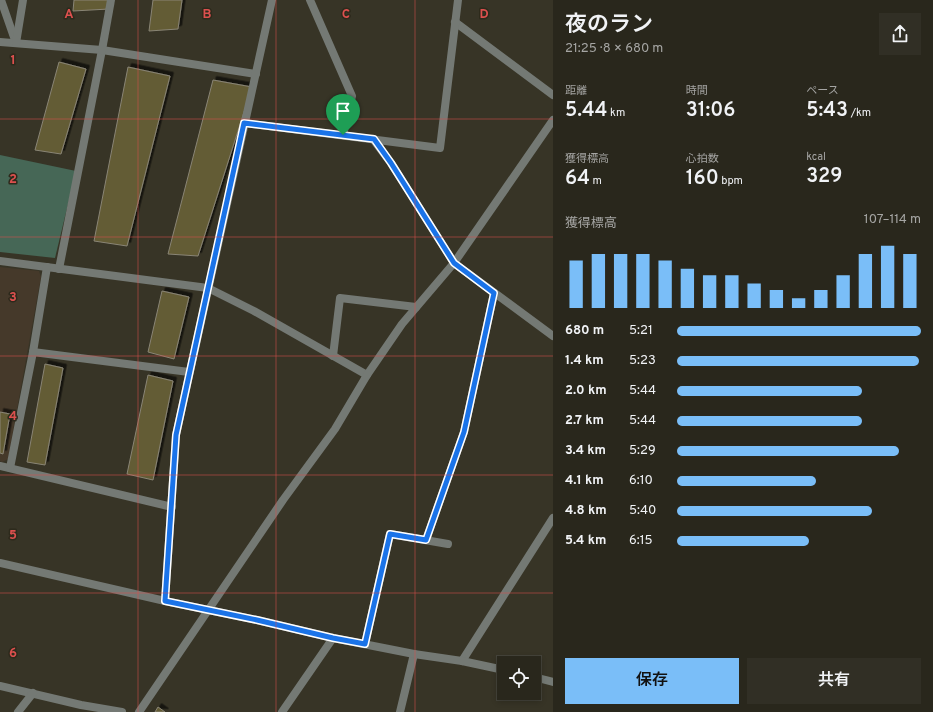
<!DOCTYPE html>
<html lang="ja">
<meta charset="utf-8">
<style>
body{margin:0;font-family:Overpass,"Noto Sans JP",sans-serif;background:#312f25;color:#f1f3f6;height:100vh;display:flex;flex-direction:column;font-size:15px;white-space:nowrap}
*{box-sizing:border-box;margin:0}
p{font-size:13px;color:#a5a5a3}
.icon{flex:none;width:22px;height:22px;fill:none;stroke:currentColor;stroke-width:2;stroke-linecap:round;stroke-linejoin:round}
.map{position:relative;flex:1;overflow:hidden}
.side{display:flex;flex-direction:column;background:#29271c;width:380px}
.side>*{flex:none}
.buttons{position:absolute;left:497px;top:656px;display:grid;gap:8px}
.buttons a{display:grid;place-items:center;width:44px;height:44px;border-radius:0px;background:#29271c;box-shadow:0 2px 6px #0003,0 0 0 1px #45443b;font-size:20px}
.pin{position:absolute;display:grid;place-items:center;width:34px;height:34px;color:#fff;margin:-41px -17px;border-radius:50% 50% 50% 0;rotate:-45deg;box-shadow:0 0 4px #0007}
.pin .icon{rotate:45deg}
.round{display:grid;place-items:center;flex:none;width:42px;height:42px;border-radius:0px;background:#312f25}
.overview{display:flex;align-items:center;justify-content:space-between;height:68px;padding:0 12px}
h1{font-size:22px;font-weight:600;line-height:30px}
.metrics{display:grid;grid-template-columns:repeat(3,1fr);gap:6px;height:68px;padding:4px 12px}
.metrics div{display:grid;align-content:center}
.metrics b{font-size:20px;font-weight:600}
.metrics small{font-size:11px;font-weight:400}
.metrics p{font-size:11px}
.chart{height:112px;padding:8px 12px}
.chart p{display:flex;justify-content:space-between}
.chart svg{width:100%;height:72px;margin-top:4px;stroke:#7abef8;stroke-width:6}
.button{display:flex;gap:8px;margin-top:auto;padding:8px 12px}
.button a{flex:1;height:46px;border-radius:0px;background:#7abef8;color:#111;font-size:16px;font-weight:600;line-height:46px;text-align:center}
.button a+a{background:#312f25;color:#f1f3f6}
ul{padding:0 12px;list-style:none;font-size:13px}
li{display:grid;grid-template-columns:64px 48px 1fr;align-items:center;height:30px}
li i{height:10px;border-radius:5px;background:#7abef8}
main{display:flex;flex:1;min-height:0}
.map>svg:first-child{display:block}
.education{fill:#45392a}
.green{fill:#466756}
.building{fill:#645b36;stroke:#898575;filter:url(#shadow)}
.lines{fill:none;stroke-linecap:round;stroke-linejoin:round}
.service{stroke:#747974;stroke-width:8}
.minor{stroke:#747974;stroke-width:8}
.tertiary{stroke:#747974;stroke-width:8}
.route-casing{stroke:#fff;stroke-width:8}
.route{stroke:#1a73e8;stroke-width:5}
.grid{fill:none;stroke:#dc504e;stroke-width:1;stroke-opacity:0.55}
.grid-label{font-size:13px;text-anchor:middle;font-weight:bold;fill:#dc504e;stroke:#2d2a1c;stroke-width:3;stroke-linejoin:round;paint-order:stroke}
</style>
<main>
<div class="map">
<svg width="553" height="712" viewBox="0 0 553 712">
<defs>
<filter id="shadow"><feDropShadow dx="3.5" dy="-3.5" stdDeviation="0" flood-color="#0009"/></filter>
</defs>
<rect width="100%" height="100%" fill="#373426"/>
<polygon class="education" points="0,267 39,271 41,277 8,459 2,462 0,461"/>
<polygon class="green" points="0,155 76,171 55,258 0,252"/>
<g class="building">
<polygon points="74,0 111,0 109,9 73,11"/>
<polygon points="153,0 182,0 178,29 149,31"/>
<polygon points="59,62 86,69 61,154 35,150"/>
<polygon points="128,67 170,76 127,246 94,241"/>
<polygon points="213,80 252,87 198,256 168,254"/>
<polygon points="162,291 189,297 174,359 148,352"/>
<polygon points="45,364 63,368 45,465 27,462"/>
<polygon points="148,375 173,381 153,480 127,474"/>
<polygon points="0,412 10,414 3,454 0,453"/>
<polygon points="158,707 165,712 155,712"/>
</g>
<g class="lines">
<g class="service">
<polyline points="1,0 16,43"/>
<polyline points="454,263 553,336"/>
<polyline points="59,269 102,50"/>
</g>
<g class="minor">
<polyline points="310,0 352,96 343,135"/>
<polyline points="455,22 553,95"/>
<polyline points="0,42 102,50 256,74"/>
<polyline points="16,43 23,0"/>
<polyline points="102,50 111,0"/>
<polyline points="244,123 440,148 458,0"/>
<polyline points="373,139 391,163 454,263"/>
<polyline points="0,261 208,288 254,311 367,375"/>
<polyline points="33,352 189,372"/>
<polyline points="333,356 340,298 416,307"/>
<polyline points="0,466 172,507"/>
<polyline points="10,468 33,352 47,267"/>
<polyline points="426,540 464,432 494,293"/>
<polyline points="165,601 176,435 272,0"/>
<polyline points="365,644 390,534 448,544"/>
<polyline points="462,661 553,518"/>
<polyline points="0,686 81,705 122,712"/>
<polyline points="18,712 33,693"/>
<polyline points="282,712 333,638"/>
<polyline points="400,712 414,654"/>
</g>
<g class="tertiary">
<polyline points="0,563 165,601 257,620 333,638 414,654 462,661 504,670"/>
<polyline points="534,677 553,682"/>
<polyline points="139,712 283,500 335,429 367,375 402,324 454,263 553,120"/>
</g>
</g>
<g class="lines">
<g class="route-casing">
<polygon id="route" points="244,123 374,139 391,163 454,263 494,293 464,432 426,540 390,534 365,644 333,638 257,620 165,601 176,435"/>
</g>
<use href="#route" class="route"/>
</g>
<path class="grid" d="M138 0V712M276 0V712M415 0V712M0 119H553M0 237H553M0 356H553M0 475H553M0 593H553"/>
<g class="grid-label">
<text x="69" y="18">A</text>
<text x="207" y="18">B</text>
<text x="346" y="18">C</text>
<text x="484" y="18">D</text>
<text x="13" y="64">1</text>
<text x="13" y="183">2</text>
<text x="13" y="301">3</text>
<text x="13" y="420">4</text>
<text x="13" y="539">5</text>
<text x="13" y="657">6</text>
</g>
</svg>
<div class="buttons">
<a><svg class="icon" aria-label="locate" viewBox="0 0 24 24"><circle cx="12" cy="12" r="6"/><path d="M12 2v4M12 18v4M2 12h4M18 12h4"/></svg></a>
</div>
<div class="pin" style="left:343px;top:135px;background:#1e9e55"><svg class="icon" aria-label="arrive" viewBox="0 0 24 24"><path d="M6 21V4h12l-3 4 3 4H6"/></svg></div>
</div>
<section class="side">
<div class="overview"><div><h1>夜のラン</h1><p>21:25 · 8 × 680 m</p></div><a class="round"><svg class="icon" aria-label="share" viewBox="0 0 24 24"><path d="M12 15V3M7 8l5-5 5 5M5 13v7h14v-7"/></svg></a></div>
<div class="metrics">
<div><p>距離</p><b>5.44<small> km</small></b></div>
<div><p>時間</p><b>31:06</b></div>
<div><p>ペース</p><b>5:43<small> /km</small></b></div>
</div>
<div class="metrics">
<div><p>獲得標高</p><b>64<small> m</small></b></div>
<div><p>心拍数</p><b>160<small> bpm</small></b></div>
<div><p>kcal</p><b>329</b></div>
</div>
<div class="chart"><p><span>獲得標高</span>107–114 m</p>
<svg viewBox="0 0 160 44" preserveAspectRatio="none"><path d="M5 44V15M15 44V11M25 44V11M35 44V11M45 44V15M55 44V20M65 44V24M75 44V24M85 44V29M95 44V33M105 44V38M115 44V33M125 44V24M135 44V11M145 44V6M155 44V11"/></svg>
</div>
<ul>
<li><b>680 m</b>5:21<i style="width:100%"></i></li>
<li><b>1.4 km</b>5:23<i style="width:99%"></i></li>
<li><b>2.0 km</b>5:44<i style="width:76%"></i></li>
<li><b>2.7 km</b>5:44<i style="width:76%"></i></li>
<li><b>3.4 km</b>5:29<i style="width:91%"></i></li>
<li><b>4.1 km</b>6:10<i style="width:57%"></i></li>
<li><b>4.8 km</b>5:40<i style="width:80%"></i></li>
<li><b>5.4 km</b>6:15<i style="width:54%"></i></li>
</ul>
<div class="button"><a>保存</a><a>共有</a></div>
</section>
</main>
